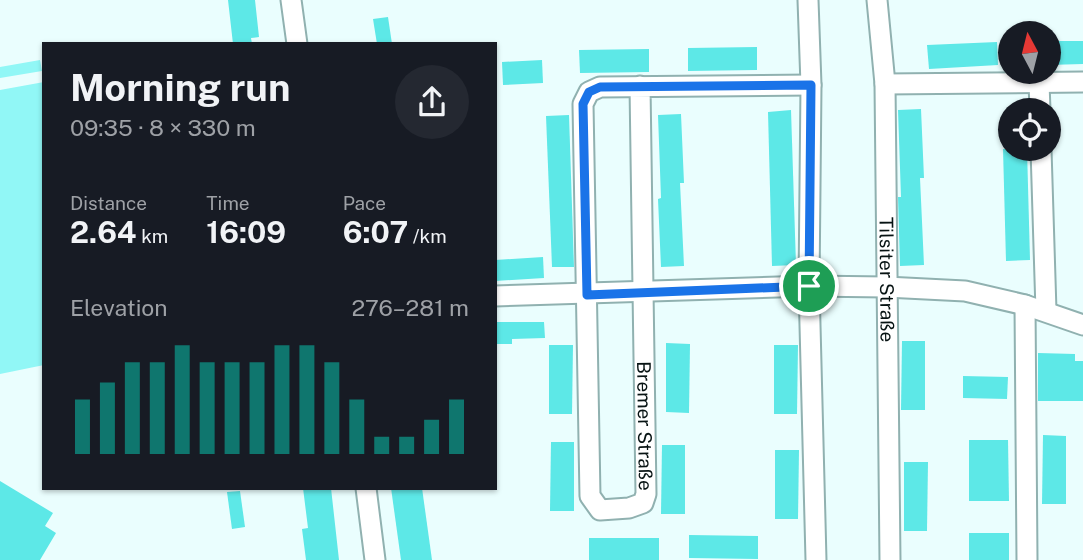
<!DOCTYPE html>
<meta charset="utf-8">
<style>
body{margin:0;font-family:"Public Sans",sans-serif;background:#242831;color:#f1f3f6;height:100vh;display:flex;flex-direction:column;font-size:26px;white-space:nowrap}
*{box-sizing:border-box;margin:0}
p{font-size:23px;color:#9ea1a6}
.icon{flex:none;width:38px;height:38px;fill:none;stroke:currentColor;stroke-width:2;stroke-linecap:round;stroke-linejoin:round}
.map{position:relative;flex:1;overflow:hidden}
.sheet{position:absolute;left:42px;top:42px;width:455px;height:448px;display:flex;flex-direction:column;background:#171b24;border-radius:0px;box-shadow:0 2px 5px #0004}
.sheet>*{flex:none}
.needle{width:46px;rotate:353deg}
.buttons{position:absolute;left:998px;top:21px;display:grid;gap:14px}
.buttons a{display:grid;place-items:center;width:63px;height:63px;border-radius:50%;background:#171b24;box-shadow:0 2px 5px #0004;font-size:35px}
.pin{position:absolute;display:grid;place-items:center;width:60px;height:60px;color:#fff;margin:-30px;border:4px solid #fff;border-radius:50%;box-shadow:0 2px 7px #0007}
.round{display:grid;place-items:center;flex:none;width:74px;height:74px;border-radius:37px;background:#242831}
.summary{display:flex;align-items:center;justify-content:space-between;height:119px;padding:0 28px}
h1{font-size:38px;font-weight:700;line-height:52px}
.metrics{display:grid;grid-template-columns:repeat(3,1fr);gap:10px;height:119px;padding:7px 28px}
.metrics div{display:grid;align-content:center}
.metrics b{font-size:30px;font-weight:700}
.metrics small{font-size:19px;font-weight:400}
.metrics p{font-size:19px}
.chart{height:196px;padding:14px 28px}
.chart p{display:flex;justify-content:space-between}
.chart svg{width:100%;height:126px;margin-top:7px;stroke:#0f766e;stroke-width:6}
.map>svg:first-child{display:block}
.green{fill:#91f7f6}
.building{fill:#5de8e7}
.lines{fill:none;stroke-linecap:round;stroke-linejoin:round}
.street-casing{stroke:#90b1b0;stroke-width:23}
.street{stroke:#fff;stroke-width:19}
.route-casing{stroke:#fff;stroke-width:14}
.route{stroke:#1a73e8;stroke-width:9}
.labels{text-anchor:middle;stroke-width:7;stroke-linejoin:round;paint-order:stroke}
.street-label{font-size:19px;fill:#071313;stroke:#fff}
</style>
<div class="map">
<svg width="1083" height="560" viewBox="0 0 1083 560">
<rect width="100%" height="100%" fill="#eafefe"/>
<g class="green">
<polygon points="40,60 42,71 0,78 0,67"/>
<polygon points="44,82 44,365 0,374 0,90"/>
</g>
<g class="building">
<polygon points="228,0 255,0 259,37 251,38 252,44 233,44"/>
<polygon points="388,17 392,44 377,44 373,19"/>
<polygon points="1048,41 1083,41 1083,64 1048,65"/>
<polygon points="997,42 998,65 929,69 927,45"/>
<polygon points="757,47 757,70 688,71 688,48"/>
<polygon points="649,49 649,72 580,73 579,50"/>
<polygon points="542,60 543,83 503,85 502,62"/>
<polygon points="921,109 924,178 920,178 924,265 900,266 898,197 901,197 898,110"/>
<polygon points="791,110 796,265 772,266 768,112"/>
<polygon points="681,114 684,183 680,183 684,266 661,267 658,199 661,198 658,115"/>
<polygon points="569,115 574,267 552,267 546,116"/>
<polygon points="1003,149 1027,149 1030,260 1006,261"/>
<polygon points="543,257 544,278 495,281 495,260"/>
<polygon points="495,322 544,322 545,338 512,339 512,344 495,344"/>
<polygon points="902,341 925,341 925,410 901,410"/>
<polygon points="666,343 690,344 689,413 666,412"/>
<polygon points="549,345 573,345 572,414 549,414"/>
<polygon points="774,345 798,345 797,414 774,414"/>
<polygon points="1038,353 1075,354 1075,361 1083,361 1083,401 1038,401"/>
<polygon points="963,376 1008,377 1007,399 963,398"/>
<polygon points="1043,435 1066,436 1066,504 1042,504"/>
<polygon points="969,440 1008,440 1009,501 969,501"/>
<polygon points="551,442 574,442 574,511 550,511"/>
<polygon points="662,445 685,445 685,514 661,514"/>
<polygon points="775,450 799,450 798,519 775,519"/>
<polygon points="904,462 928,462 927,531 904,531"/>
<polygon points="0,481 53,513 45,526 56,533 40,560 0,560"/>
<polygon points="303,488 331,488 339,560 306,560 302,529 308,528"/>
<polygon points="391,488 422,488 432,560 401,560"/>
<polygon points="240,491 245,527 232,529 227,492"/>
<rect x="969" y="533" width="40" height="27"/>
<polygon points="689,535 758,536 758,559 689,558"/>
<rect x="589" y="538" width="70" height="22"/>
</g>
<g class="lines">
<g class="street-casing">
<g id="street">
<polyline points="291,0 297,44"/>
<polyline points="808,0 811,85 809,286 816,560"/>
<path id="s1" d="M877 0 885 84 890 560"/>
<polyline points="1039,83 1040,110"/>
<polyline points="885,84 1083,82"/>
<path id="s2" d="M640 86 646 494 643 503 629 508 600 510 590 496 583 104 589 92 600 87 811 85"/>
<polyline points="1041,149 1046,311"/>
<polyline points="495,296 809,286 886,287 965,291 1025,305 1083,325"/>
<polyline points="1025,305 1027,560"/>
<polyline points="366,488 375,560"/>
</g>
</g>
<use href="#street" class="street"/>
</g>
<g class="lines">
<g class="route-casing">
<polygon id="route" points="811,85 809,286 587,295 583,104 589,92 600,87"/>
</g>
<use href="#route" class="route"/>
</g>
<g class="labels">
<g class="street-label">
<text dy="7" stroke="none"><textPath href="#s1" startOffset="280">Tilsiter Straße</textPath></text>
<text dy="7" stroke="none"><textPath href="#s2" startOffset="340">Bremer Straße</textPath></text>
</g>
</g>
</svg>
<div class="buttons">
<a><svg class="needle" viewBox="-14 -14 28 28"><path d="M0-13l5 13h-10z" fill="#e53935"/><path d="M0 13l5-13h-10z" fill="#9ea1a6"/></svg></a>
<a><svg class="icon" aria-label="locate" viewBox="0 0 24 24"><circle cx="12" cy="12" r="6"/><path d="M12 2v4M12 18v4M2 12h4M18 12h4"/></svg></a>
</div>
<div class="pin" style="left:809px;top:286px;background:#1e9e55"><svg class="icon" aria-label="arrive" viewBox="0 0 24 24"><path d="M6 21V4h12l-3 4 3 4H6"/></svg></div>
<section class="sheet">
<div class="summary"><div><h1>Morning run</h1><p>09:35 · 8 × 330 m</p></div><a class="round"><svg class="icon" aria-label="share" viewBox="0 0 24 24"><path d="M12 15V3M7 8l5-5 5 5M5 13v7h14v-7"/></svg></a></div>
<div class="metrics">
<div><p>Distance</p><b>2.64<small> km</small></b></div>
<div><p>Time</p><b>16:09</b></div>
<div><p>Pace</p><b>6:07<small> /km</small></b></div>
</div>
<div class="chart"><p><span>Elevation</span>276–281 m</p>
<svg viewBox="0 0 160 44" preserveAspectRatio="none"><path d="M5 44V25M15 44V19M25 44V12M35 44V12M45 44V6M55 44V12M65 44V12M75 44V12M85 44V6M95 44V6M105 44V12M115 44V25M125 44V38M135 44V38M145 44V32M155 44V25"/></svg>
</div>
</section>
</div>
